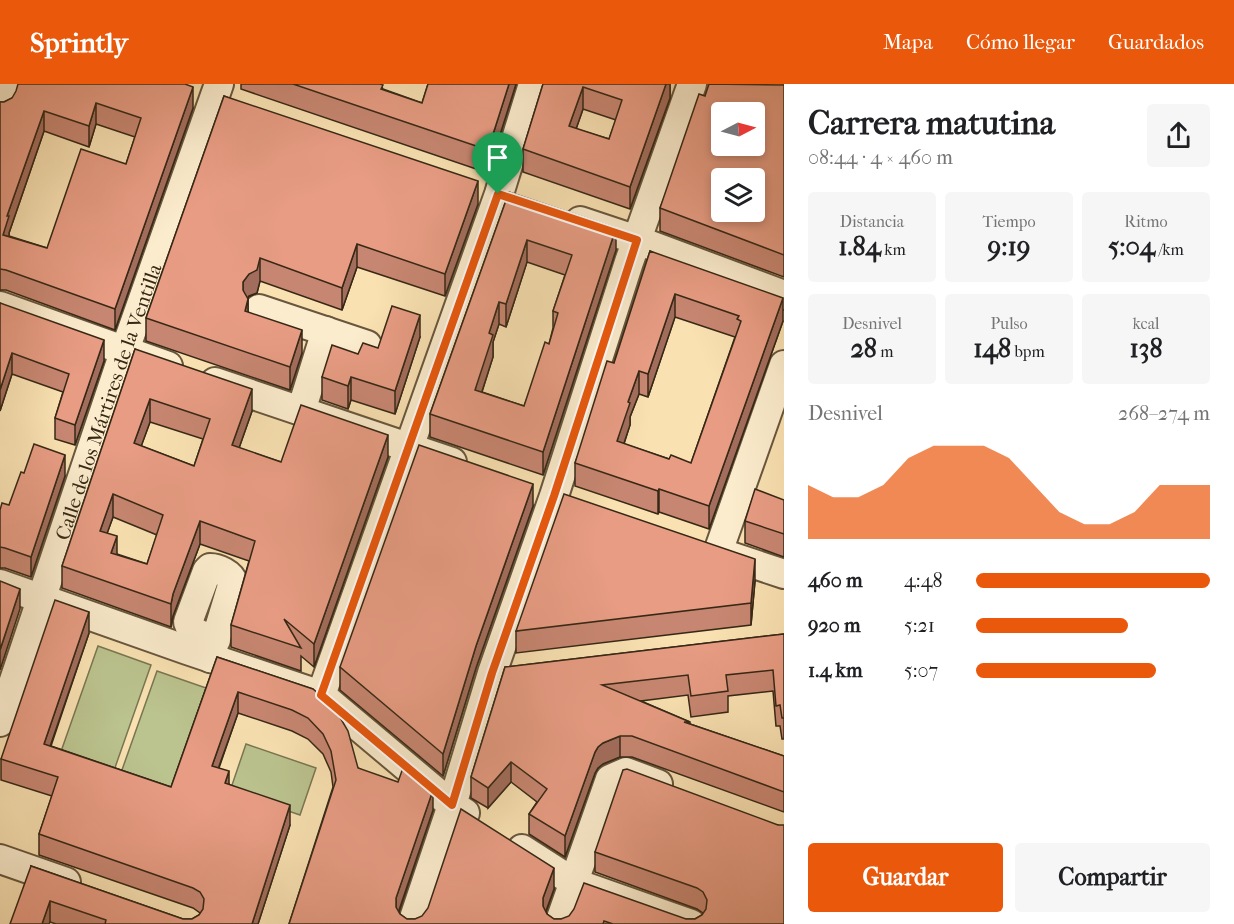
<!DOCTYPE html>
<html lang="es">
<meta charset="utf-8">
<style>
body{margin:0;font-family:"IM FELL French Canon",serif;background:#f6f6f6;color:#202124;height:100vh;display:flex;flex-direction:column;font-size:22px;white-space:nowrap}
*{box-sizing:border-box;margin:0}
p{font-size:20px;color:#757577}
.icon{flex:none;width:33px;height:33px;fill:none;stroke:currentColor;stroke-width:2;stroke-linecap:round;stroke-linejoin:round}
.map{position:relative;flex:1;overflow:hidden}
.panel{display:flex;flex-direction:column;background:#fff;width:450px}
.panel>*{flex:none}
.needle{width:39px;rotate:84deg}
.fabs{position:absolute;left:711px;top:18px;display:grid;gap:12px}
.fabs a{display:grid;place-items:center;width:54px;height:54px;border-radius:6px;background:#fff;box-shadow:0 3px 9px #0003;font-size:30px}
.pin{position:absolute;display:grid;place-items:center;width:51px;height:51px;color:#fff;margin:-62px -26px;border-radius:50% 50% 50% 0;rotate:-45deg;box-shadow:0 0 6px #0007}
.pin .icon{rotate:45deg}
.round{display:grid;place-items:center;flex:none;width:63px;height:63px;border-radius:6px;background:#f6f6f6}
.overview{display:flex;align-items:center;justify-content:space-between;height:102px;padding:0 24px}
h1{font-size:33px;font-weight:700;line-height:45px}
.figures{display:grid;grid-template-columns:repeat(3,1fr);gap:9px;height:102px;padding:6px 24px}
.figures div{display:grid;align-content:center;border-radius:6px;background:#f6f6f6;text-align:center}
.figures b{font-size:26px;font-weight:700}
.figures small{font-size:16px;font-weight:400}
.figures p{font-size:16px}
.chart{height:168px;padding:12px 24px}
.chart p{display:flex;justify-content:space-between}
.chart svg{width:100%;height:108px;margin-top:6px;fill:#ea580c;opacity:.7}
.action{display:flex;gap:12px;margin-top:auto;padding:12px 24px}
.action a{flex:1;height:69px;border-radius:6px;background:#ea580c;color:#fff;font-size:24px;font-weight:700;line-height:69px;text-align:center}
.action a+a{background:#f6f6f6;color:#202124}
ul{padding:0 24px;list-style:none;font-size:20px}
li{display:grid;grid-template-columns:96px 72px 1fr;align-items:center;height:45px}
li i{height:15px;border-radius:8px;background:#ea580c}
header{display:flex;align-items:center;gap:36px;box-sizing:border-box;height:84px;padding:0 30px;background:#ea580c;color:#fff}
header strong{font-size:28px}
nav{display:flex;gap:33px;margin-inline-start:auto;font-size:21px}
main{display:flex;flex:1;min-height:0}
.map>svg:first-child{display:block}
.pitch{fill:#bbc38e;stroke:#797652;stroke-width:1.5}
.lines{fill:none;stroke-linecap:round;stroke-linejoin:round}
.minor-casing{stroke:#68563d;stroke-width:32}
.minor{stroke:#fbeccd;stroke-width:28}
.wall{fill:#c78671;stroke:#372816;stroke-width:1.5;fill-rule:evenodd}
.shaded-wall{fill:#a26d5c;stroke:#372816;stroke-width:1.5}
.building{fill:#e79c83;stroke:#372816;stroke-width:1.5;fill-rule:evenodd}
.route-casing{stroke:#fff;stroke-width:12}
.route{stroke:#ea580c;stroke-width:8}
.labels{text-anchor:middle;stroke-width:5;stroke-linejoin:round;paint-order:stroke}
.street-label{font-size:20px;fill:#372816;stroke:#fbeccd}
</style>
<header>
<strong>Sprintly</strong>
<nav><a>Mapa</a><a>Cómo llegar</a><a>Guardados</a></nav>
</header>
<main>
<div class="map">
<svg width="784" height="840" viewBox="0 0 784 840">
<rect width="100%" height="100%" fill="#f9e1b2"/>
<filter id="stains"><feTurbulence type="fractalNoise" baseFrequency=".00333" numOctaves="4"/><feColorMatrix values="0 0 0 0 .2 0 0 0 0 .09 0 0 0 0 .02 0 0 0 .5 -.17"/></filter>
<radialGradient id="worn" r=".72"><stop offset=".6" stop-color="#630" stop-opacity="0"/><stop offset="1" stop-color="#630" stop-opacity=".3"/></radialGradient>
<g class="pitch">
<polygon points="98,562 151,581 111,695 58,676"/>
<polygon points="157,587 206,604 167,718 117,700"/>
<polygon points="246,660 316,684 300,731 230,707"/>
</g>
<g class="lines">
<g class="minor-casing">
<g id="minor">
<polyline points="0,23 7,0"/>
<polyline points="580,137 637,156 784,211"/>
<polyline points="0,222 168,282"/>
<polyline points="259,225 367,261"/>
<polyline points="215,298 452,378"/>
<polyline points="301,327 326,247"/>
<polyline points="718,468 784,490"/>
<polyline points="718,468 784,281"/>
<polyline points="0,500 187,566 321,611 452,721 465,729"/>
<path d="M210 574 233 498C231 490 218 484 210 484L207 487 188 538C191 550 205 552 216 556"/>
<polyline points="321,611 499,110 533,0"/>
<path id="s1" d="M0 638 120 280 219 0"/>
<polyline points="522,765 575,799 691,840"/>
<polyline points="0,775 66,798"/>
<polyline points="412,840 452,721 492,589 554,412 629,178 692,0"/>
<polyline points="559,840 610,695 626,688 658,700"/>
</g>
</g>
<use href="#minor" class="minor"/>
</g>
<g class="wall">
<polygon points="241,0 380,0 383,5 422,19 428,0 516,0 488,89 241,5"/>
<path d="M543 0H670V14L630 125 523 88V65ZM583 25 616 36 609 55 576 45Z"/>
<polygon points="784,1 784,193 660,147 660,124 705,12"/>
<polygon points="224,12 478,120 445,212 357,183 342,226 260,197 257,209 248,213 248,228 302,269 290,306 146,257 146,234"/>
<path d="M12 14 193 24 115 246 6 206H0V18H4ZM96 40 135 53 126 80 47 164 9 152V149L44 47 89 63Z"/>
<path d="M509 108 616 166 543 391 430 353V330ZM527 178 565 191 553 227V244L549 260 524 322 482 308 493 273V258L499 240 506 243Z"/>
<path d="M650 167 783 237 709 445 659 428 658 430 575 402V379L614 279ZM675 233 735 253 691 379 669 375 624 360 630 341V333L639 310 648 313Z"/>
<polygon points="0,219 104,277 75,361 55,355 55,334 63,308 12,290 0,327"/>
<polygon points="420,253 395,330 351,316 348,325 322,316 322,293 358,270"/>
<path d="M135 265 252 327 239 364 281 378 388 373 314 583 301 572V587L231 563V541L249 477 200 460 173 532 171 543 62 504V482ZM150 338 203 355 194 382 141 362ZM113 433 157 451 147 480 117 470 107 449Z"/>
<polygon points="24,389 65,392 31,493 5,484 0,484 0,426 9,421"/>
<polygon points="784,416 784,473 745,459 745,437"/>
<polygon points="533,422 476,584 443,692 340,606 340,583"/>
<polygon points="755,497 751,541 516,569 516,547"/>
<polygon points="89,549 51,662 171,703 217,573 313,605 358,684 433,726 399,828 400,830 407,835 415,835 554,805 546,828 547,830 554,835 695,835 702,831 703,829 697,825 595,788 595,768 778,741 784,840 289,840 333,703 331,688 323,670 308,655 292,647 238,629 219,684 229,700 290,741 258,840 56,840 50,838 31,782 183,835 192,835 199,831 200,829 193,824 39,771 39,750 52,712 1,696 1,675"/>
<polygon points="784,550 784,655 782,655 780,642 776,642 773,607 728,612 728,628 691,633 688,611 641,617 690,638 690,640 784,672 784,728 632,673 620,673 603,680 598,684 595,689 565,773 529,750 529,730 537,718 511,698 488,724 471,714 471,693 505,583"/>
</g>
<g class="shaded-wall">
<polygon points="509,0 516,0 488,89 488,66"/>
<polygon points="666,0 670,0 670,14 630,125 630,103"/>
<polygon points="193,3 193,24 115,246 115,225"/>
<polygon points="583,3 583,25 569,65 569,42"/>
<polygon points="96,19 96,40 89,63 89,42"/>
<polygon points="44,27 44,47 9,149 9,153 3,151 7,132"/>
<polygon points="478,97 478,120 445,212 445,190"/>
<polygon points="616,144 616,166 543,391 543,368"/>
<polygon points="527,156 527,178 506,243 506,220"/>
<polygon points="357,160 357,183 342,226 342,204"/>
<polygon points="260,174 260,197 257,209 249,212 243,220 243,198"/>
<polygon points="675,210 675,233 648,313 648,290"/>
<polygon points="783,214 783,237 709,445 709,422"/>
<polygon points="248,215 248,237 245,227"/>
<polygon points="499,218 499,240 493,258 493,273 475,329 475,306 489,249"/>
<polygon points="420,231 420,253 395,330 395,307"/>
<polygon points="302,246 302,269 290,306 290,283"/>
<polygon points="104,256 104,277 75,361 75,341"/>
<polygon points="12,269 12,290 0,327 0,306"/>
<polygon points="639,287 639,310 630,333 630,341 617,380 617,357 628,318"/>
<polygon points="351,293 351,316 348,325 348,302"/>
<polygon points="252,305 252,327 232,384 232,361"/>
<polygon points="150,315 150,338 134,382 134,359"/>
<polygon points="388,351 388,373 314,583 314,560"/>
<polygon points="65,371 65,392 31,493 31,473"/>
<polygon points="533,400 533,422 476,584 443,692 443,670 476,562"/>
<polygon points="659,405 659,428 658,430 658,407"/>
<polygon points="113,410 113,433 100,469 100,447"/>
<polygon points="200,437 200,460 173,532 171,543 171,520 173,510"/>
<polygon points="117,452 117,475 111,469"/>
<polygon points="755,475 755,497 751,541 751,519"/>
<polygon points="20,505 20,525 0,586 0,566"/>
<polygon points="89,528 89,549 44,680 44,660"/>
<polygon points="238,608 238,629 212,702 212,682"/>
<polygon points="620,652 620,673 603,680 598,684 595,689 565,773 565,752 595,668 598,663 603,659"/>
<polygon points="511,678 511,698 488,724 488,704"/>
<polygon points="229,687 229,708 225,699"/>
<polygon points="433,706 433,726 396,835 396,814"/>
<polygon points="290,721 290,741 258,840 252,840"/>
<polygon points="554,784 554,805 543,835 543,814"/>
<polygon points="50,817 50,838 49,840 42,840"/>
</g>
<g class="building">
<path d="M18 0H185L193 3 115 225 6 186 0 185V18H4L12 14 16 7ZM96 19 141 34 126 80 81 65 47 164 3 151 9 132H7L44 27 89 42Z"/>
<polygon points="293,0 380,0 383,1 381,5 422,19 428,0 509,0 488,66"/>
<path d="M543 0H666L630 103 523 65ZM583 3 622 16 609 55 569 42Z"/>
<path d="M709 0 784 1V171L660 124 699 10 705 12ZM722 28H754V62H722ZM722 94H754V128H722Z"/>
<polygon points="224,12 478,97 445,190 357,160 342,204 260,174 257,186 249,190 243,198 243,206 248,215 245,227 302,246 290,283 146,234"/>
<path d="M509 108 616 144 543 368 430 330ZM527 156 572 171 553 227 558 229 549 260 545 258 524 322 475 306 493 251 489 249 499 218 506 220Z"/>
<path d="M650 167 783 214 709 422 659 405 658 407 575 379 607 277 614 279ZM675 210 739 232 737 235 741 237 691 379 671 371 669 375 617 357 630 319 628 318 639 287 648 290Z"/>
<polygon points="0,219 104,256 75,341 55,334 69,290 12,269 0,306"/>
<polygon points="392,222 420,231 395,307 351,293 348,302 322,293 332,261 358,270 363,259 378,264"/>
<path d="M135 265 252 305 232 361 281 378 301 321 388 351 314 560 284 535 301 564 231 541 255 457 200 437 173 510 171 520 62 482ZM150 315 210 335 194 382 134 359ZM113 410 163 431 147 480 111 469 117 452 100 447Z"/>
<polygon points="34,360 65,371 31,473 5,464 0,463 0,426 2,419 9,421 21,388 24,389"/>
<polygon points="419,361 533,400 476,562 443,670 340,583"/>
<polygon points="755,405 784,416 784,450 745,437"/>
<polygon points="564,410 755,475 751,519 516,547"/>
<polygon points="0,497 20,505 0,566"/>
<polygon points="55,516 89,528 44,660 171,703 217,573 313,605 334,623 348,647 358,684 398,698 404,681 433,706 396,814 396,823 400,830 407,835 415,835 422,832 428,824 461,725 554,784 543,814 543,822 547,830 554,835 561,835 569,832 574,825 584,799 686,835 695,835 702,831 706,825 707,816 703,808 697,804 595,768 623,686 627,685 778,741 784,741 784,840 613,840 604,837 603,840 289,840 336,696 331,667 323,650 308,634 292,626 238,608 212,682 229,687 225,699 290,721 252,840 105,840 106,836 50,817 42,840 10,840 31,782 183,835 192,835 199,831 203,825 204,815 200,808 193,804 39,750 58,693 1,675"/>
<polygon points="784,550 784,634 782,634 780,621 776,622 773,586 726,591 728,607 691,612 688,591 602,601 690,638 684,638 784,672 784,708 632,652 620,652 603,659 598,663 595,668 565,752 529,730 547,705 511,678 488,704 471,693 505,583"/>
</g>
<g class="lines">
<g class="route-casing">
<polygon id="route" points="498,110 637,156 554,412 492,589 452,721 321,611"/>
</g>
<use href="#route" class="route"/>
</g>
<g class="labels">
<g class="street-label">
<text dy="7" stroke="none"><textPath href="#s1" startOffset="338">Calle de los Mártires de la Ventilla</textPath></text>
</g>
</g>
<rect width="100%" height="100%" filter="url(#stains)"/>
<rect width="100%" height="100%" fill="url(#worn)"/>
</svg>
<div class="fabs">
<a><svg class="needle" viewBox="-14 -14 28 28"><path d="M0-13l5 13h-10z" fill="#e53935"/><path d="M0 13l5-13h-10z" fill="#757577"/></svg></a>
<a><svg class="icon" aria-label="layers" viewBox="0 0 24 24"><path d="M12 4l9 5-9 5-9-5zM3 14l9 5 9-5"/></svg></a>
</div>
<div class="pin" style="left:498px;top:110px;background:#1e9e55"><svg class="icon" aria-label="arrive" viewBox="0 0 24 24"><path d="M6 21V4h12l-3 4 3 4H6"/></svg></div>
</div>
<section class="panel">
<div class="overview"><div><h1>Carrera matutina</h1><p>08:44 · 4 × 460 m</p></div><a class="round"><svg class="icon" aria-label="share" viewBox="0 0 24 24"><path d="M12 15V3M7 8l5-5 5 5M5 13v7h14v-7"/></svg></a></div>
<div class="figures">
<div><p>Distancia</p><b>1.84<small> km</small></b></div>
<div><p>Tiempo</p><b>9:19</b></div>
<div><p>Ritmo</p><b>5:04<small> /km</small></b></div>
</div>
<div class="figures">
<div><p>Desnivel</p><b>28<small> m</small></b></div>
<div><p>Pulso</p><b>148<small> bpm</small></b></div>
<div><p>kcal</p><b>138</b></div>
</div>
<div class="chart"><p><span>Desnivel</span>268–274 m</p>
<svg viewBox="0 0 160 44" preserveAspectRatio="none"><path d="M0 44V22L10 27L20 27L30 22L40 11L50 6L60 6L70 6L80 11L90 22L100 33L110 38L120 38L130 33L140 22L150 22L160 22V44z"/></svg>
</div>
<ul>
<li><b>460 m</b>4:48<i style="width:100%"></i></li>
<li><b>920 m</b>5:21<i style="width:65%"></i></li>
<li><b>1.4 km</b>5:07<i style="width:77%"></i></li>
</ul>
<div class="action"><a>Guardar</a><a>Compartir</a></div>
</section>
</main>
